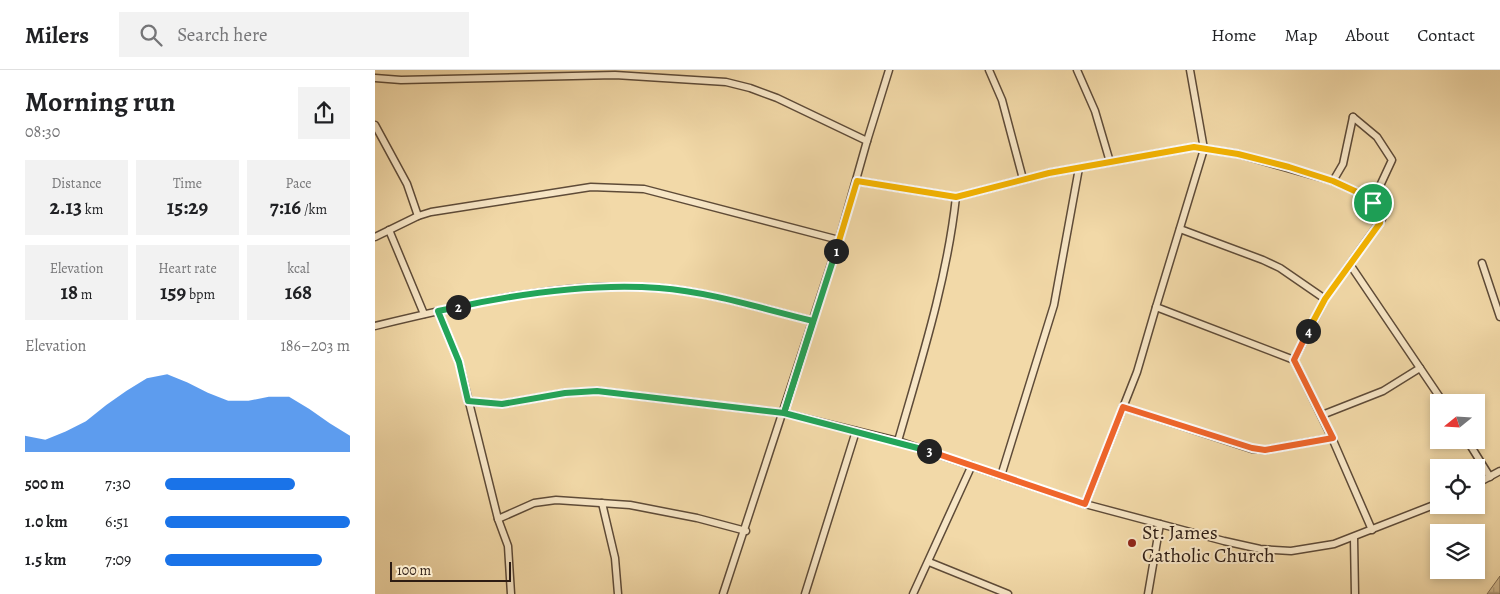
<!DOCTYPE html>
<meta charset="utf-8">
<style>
body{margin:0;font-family:Alegreya,serif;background:#f2f2f2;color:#202124;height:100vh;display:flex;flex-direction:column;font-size:19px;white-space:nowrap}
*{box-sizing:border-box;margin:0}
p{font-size:16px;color:#757577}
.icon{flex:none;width:28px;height:28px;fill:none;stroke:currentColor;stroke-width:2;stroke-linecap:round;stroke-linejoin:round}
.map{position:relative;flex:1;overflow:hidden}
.sheet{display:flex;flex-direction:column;background:#fff;width:375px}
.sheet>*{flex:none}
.needle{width:32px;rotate:252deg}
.buttons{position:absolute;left:1055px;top:324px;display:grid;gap:10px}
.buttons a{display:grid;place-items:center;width:55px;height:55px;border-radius:0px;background:#fff;box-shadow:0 2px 8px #0003;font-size:25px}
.scale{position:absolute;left:15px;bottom:12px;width:121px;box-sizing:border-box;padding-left:5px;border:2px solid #2d1c13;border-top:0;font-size:14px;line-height:18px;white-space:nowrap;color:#2d1c13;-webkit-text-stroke:4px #f7e6c6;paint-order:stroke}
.pin{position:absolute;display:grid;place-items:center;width:42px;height:42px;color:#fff;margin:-21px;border:2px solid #fff;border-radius:50%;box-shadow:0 1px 5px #0007}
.km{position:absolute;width:25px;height:25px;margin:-12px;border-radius:50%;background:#222;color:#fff;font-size:14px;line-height:25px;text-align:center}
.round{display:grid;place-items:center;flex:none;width:52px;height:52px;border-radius:0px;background:#f2f2f2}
.headline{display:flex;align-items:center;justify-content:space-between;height:85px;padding:0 25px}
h1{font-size:28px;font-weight:700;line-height:38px}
.stats{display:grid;grid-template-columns:repeat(3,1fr);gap:8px;height:85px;padding:5px 25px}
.stats div{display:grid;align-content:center;border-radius:0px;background:#f2f2f2;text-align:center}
.stats b{font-size:21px;font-weight:700}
.stats small{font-size:14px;font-weight:400}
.stats p{font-size:14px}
.chart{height:140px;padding:10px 25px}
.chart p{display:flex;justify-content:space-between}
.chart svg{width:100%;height:90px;margin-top:5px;fill:#1a73e8;opacity:.7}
ul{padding:0 25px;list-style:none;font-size:16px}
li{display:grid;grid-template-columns:80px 60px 1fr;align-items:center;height:38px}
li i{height:12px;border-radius:6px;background:#1a73e8}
header{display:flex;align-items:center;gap:30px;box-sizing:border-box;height:70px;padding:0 25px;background:#fff;border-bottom:1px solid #e0e0e0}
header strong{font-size:24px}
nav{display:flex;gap:28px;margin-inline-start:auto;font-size:18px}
.search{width:350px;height:45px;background:#f2f2f2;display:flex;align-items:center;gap:12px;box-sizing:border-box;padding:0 18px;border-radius:0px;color:#757577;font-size:19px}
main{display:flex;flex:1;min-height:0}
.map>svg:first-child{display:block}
.wetland{fill:url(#wetland-marsh);stroke:#7f6a51}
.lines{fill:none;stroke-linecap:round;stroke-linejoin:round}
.street-casing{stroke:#5e4b38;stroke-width:9}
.street{stroke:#f7e6c6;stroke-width:6}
.split-1-casing{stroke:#fff;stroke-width:10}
.split-2-casing{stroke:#fff;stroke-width:10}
.split-3-casing{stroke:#fff;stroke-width:10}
.split-4-casing{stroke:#fff;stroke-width:10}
.split-5-casing{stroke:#fff;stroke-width:10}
.split-1{stroke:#f5b400;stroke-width:6}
.split-2{stroke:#22a559;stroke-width:6}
.split-3{stroke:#22a559;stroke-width:6}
.split-4{stroke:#f0652b;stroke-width:6}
.split-5{stroke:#f5b400;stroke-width:6}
.poi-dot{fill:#8f2418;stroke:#f7e6c6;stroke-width:2}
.labels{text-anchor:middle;stroke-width:4;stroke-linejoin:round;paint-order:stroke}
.poi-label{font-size:20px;fill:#2d1c13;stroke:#f7e6c6;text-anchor:start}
</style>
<header>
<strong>Milers</strong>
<div class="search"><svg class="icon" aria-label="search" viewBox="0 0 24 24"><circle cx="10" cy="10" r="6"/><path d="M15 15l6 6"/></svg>Search here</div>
<nav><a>Home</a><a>Map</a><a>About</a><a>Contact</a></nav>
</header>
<main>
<section class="sheet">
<div class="headline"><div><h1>Morning run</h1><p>08:30</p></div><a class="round"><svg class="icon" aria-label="share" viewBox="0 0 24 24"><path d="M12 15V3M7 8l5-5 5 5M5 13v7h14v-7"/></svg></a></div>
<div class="stats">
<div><p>Distance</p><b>2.13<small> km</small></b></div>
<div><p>Time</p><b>15:29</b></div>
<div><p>Pace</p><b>7:16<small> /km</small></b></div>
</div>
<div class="stats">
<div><p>Elevation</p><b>18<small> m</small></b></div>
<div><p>Heart rate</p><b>159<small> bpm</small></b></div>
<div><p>kcal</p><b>168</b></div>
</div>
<div class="chart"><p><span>Elevation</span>186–203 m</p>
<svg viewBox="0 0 160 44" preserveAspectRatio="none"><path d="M0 44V36L10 38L20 34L30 29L40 21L50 14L60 8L70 6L80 10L90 15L100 19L110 19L120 17L130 17L140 23L150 30L160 36V44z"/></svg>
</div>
<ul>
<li><b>500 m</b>7:30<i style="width:70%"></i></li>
<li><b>1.0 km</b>6:51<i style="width:100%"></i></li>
<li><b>1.5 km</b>7:09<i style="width:85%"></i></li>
</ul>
</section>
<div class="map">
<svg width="1125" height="524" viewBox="0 0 1125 524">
<defs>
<pattern id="wetland-marsh" width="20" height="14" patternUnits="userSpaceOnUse" patternTransform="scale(1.25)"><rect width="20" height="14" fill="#d1b98f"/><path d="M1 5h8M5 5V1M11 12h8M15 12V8" fill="none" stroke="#b49e7a"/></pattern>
</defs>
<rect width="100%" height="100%" fill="#f2d9a8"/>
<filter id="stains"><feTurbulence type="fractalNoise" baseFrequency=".004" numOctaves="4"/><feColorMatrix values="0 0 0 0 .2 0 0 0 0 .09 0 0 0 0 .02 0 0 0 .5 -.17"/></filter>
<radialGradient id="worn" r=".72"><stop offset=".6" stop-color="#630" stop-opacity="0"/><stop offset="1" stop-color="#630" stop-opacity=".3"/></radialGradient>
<polygon class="wetland" points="1125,506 1125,524 1112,524"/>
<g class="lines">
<g class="street-casing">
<g id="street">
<polyline points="614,0 627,30 648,109"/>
<polyline points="702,0 720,41 735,92"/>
<polyline points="815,0 829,79 781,237 919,290 957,368 997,460"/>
<polyline points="0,8 26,10 240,5 351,12 375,18 402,28 492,71"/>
<polyline points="978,47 1002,67 1017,90 997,133"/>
<polyline points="0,55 32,114 43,146"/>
<polyline points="482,111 581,127 674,103 819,77 863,84 958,111 982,122 1002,136 1005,140 1007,149 950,229 919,290"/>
<polyline points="958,111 968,94 978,47"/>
<polyline points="805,159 888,190 905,198 950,229"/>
<polyline points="14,160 49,244"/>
<polyline points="0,167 43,146 56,142 216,117 269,119 464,170"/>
<polyline points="1107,193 1125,247"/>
<polyline points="976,196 1068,332"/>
<polyline points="63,241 84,292 123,449 133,476 136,524"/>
<path d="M0 256C91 234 191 210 285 218 336 222 388 239 438 251"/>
<polyline points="93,331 127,334 190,323 222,321 409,343 523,371 710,434 849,471 885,479 916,481 959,474 1064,433"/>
<polyline points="748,337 877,379 890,380 957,368"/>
<polyline points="947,345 1008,321 1045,298"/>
<polyline points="1092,370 1115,407"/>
<path d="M523 371C546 291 572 210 581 127"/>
<polyline points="626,406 679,235 704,98"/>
<polyline points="1101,414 1125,401"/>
<polyline points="227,433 240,488 243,524"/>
<polyline points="710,434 762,302 781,237"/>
<polyline points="123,449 159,433 181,430 255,435 322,448 371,461"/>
<polyline points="979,468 980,524"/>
<polyline points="554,492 633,524"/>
<polyline points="348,524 464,170 492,71 514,0"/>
<polyline points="430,524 481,361"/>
<polyline points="538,524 597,395"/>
<polyline points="773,524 785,454"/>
</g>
</g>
<use href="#street" class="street"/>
</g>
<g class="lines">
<g class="split-1-casing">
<polyline id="split-1" points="461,181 482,111 581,127 674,103 819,77 863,84 914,97 958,111 982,122 998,133"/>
</g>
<g class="split-2-casing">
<polyline id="split-2" points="83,237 63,241 84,292 93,331 127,334 190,323 222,321 409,343 461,181"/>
</g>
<g class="split-3-casing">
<path id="split-3" d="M83 237C148 223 218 213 284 218 336 222 388 239 438 251L409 343 554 381"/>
</g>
<g class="split-4-casing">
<polyline id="split-4" points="554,381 710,434 748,337 877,378 890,380 958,368 919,290 933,261"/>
</g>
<g class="split-5-casing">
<polyline id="split-5" points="933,261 950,229 1005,153 1006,140 998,133"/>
</g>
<use href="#split-1" class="split-1"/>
<use href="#split-2" class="split-2"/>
<use href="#split-3" class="split-3"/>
<use href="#split-4" class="split-4"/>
<use href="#split-5" class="split-5"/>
</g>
<circle class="poi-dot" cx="757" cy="473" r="5"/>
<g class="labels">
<g class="poi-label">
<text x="767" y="469">St. James<tspan x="767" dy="23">Catholic Church</tspan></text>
</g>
</g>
<rect width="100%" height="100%" filter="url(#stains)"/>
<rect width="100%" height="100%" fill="url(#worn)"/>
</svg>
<div class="buttons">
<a><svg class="needle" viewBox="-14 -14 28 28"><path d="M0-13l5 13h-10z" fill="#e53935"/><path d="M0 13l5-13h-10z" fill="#757577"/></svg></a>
<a><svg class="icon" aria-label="locate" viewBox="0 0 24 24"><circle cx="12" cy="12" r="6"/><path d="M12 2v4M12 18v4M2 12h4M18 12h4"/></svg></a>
<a><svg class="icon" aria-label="layers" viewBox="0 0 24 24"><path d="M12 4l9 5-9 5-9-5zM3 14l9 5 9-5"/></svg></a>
</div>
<div class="scale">100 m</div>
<div class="pin" style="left:998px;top:133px;background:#1e9e55"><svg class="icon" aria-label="arrive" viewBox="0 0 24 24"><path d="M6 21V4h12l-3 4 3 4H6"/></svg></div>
<b class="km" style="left:461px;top:181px">1</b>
<b class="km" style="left:83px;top:237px">2</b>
<b class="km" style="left:554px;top:381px">3</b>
<b class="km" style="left:933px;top:261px">4</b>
</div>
</main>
